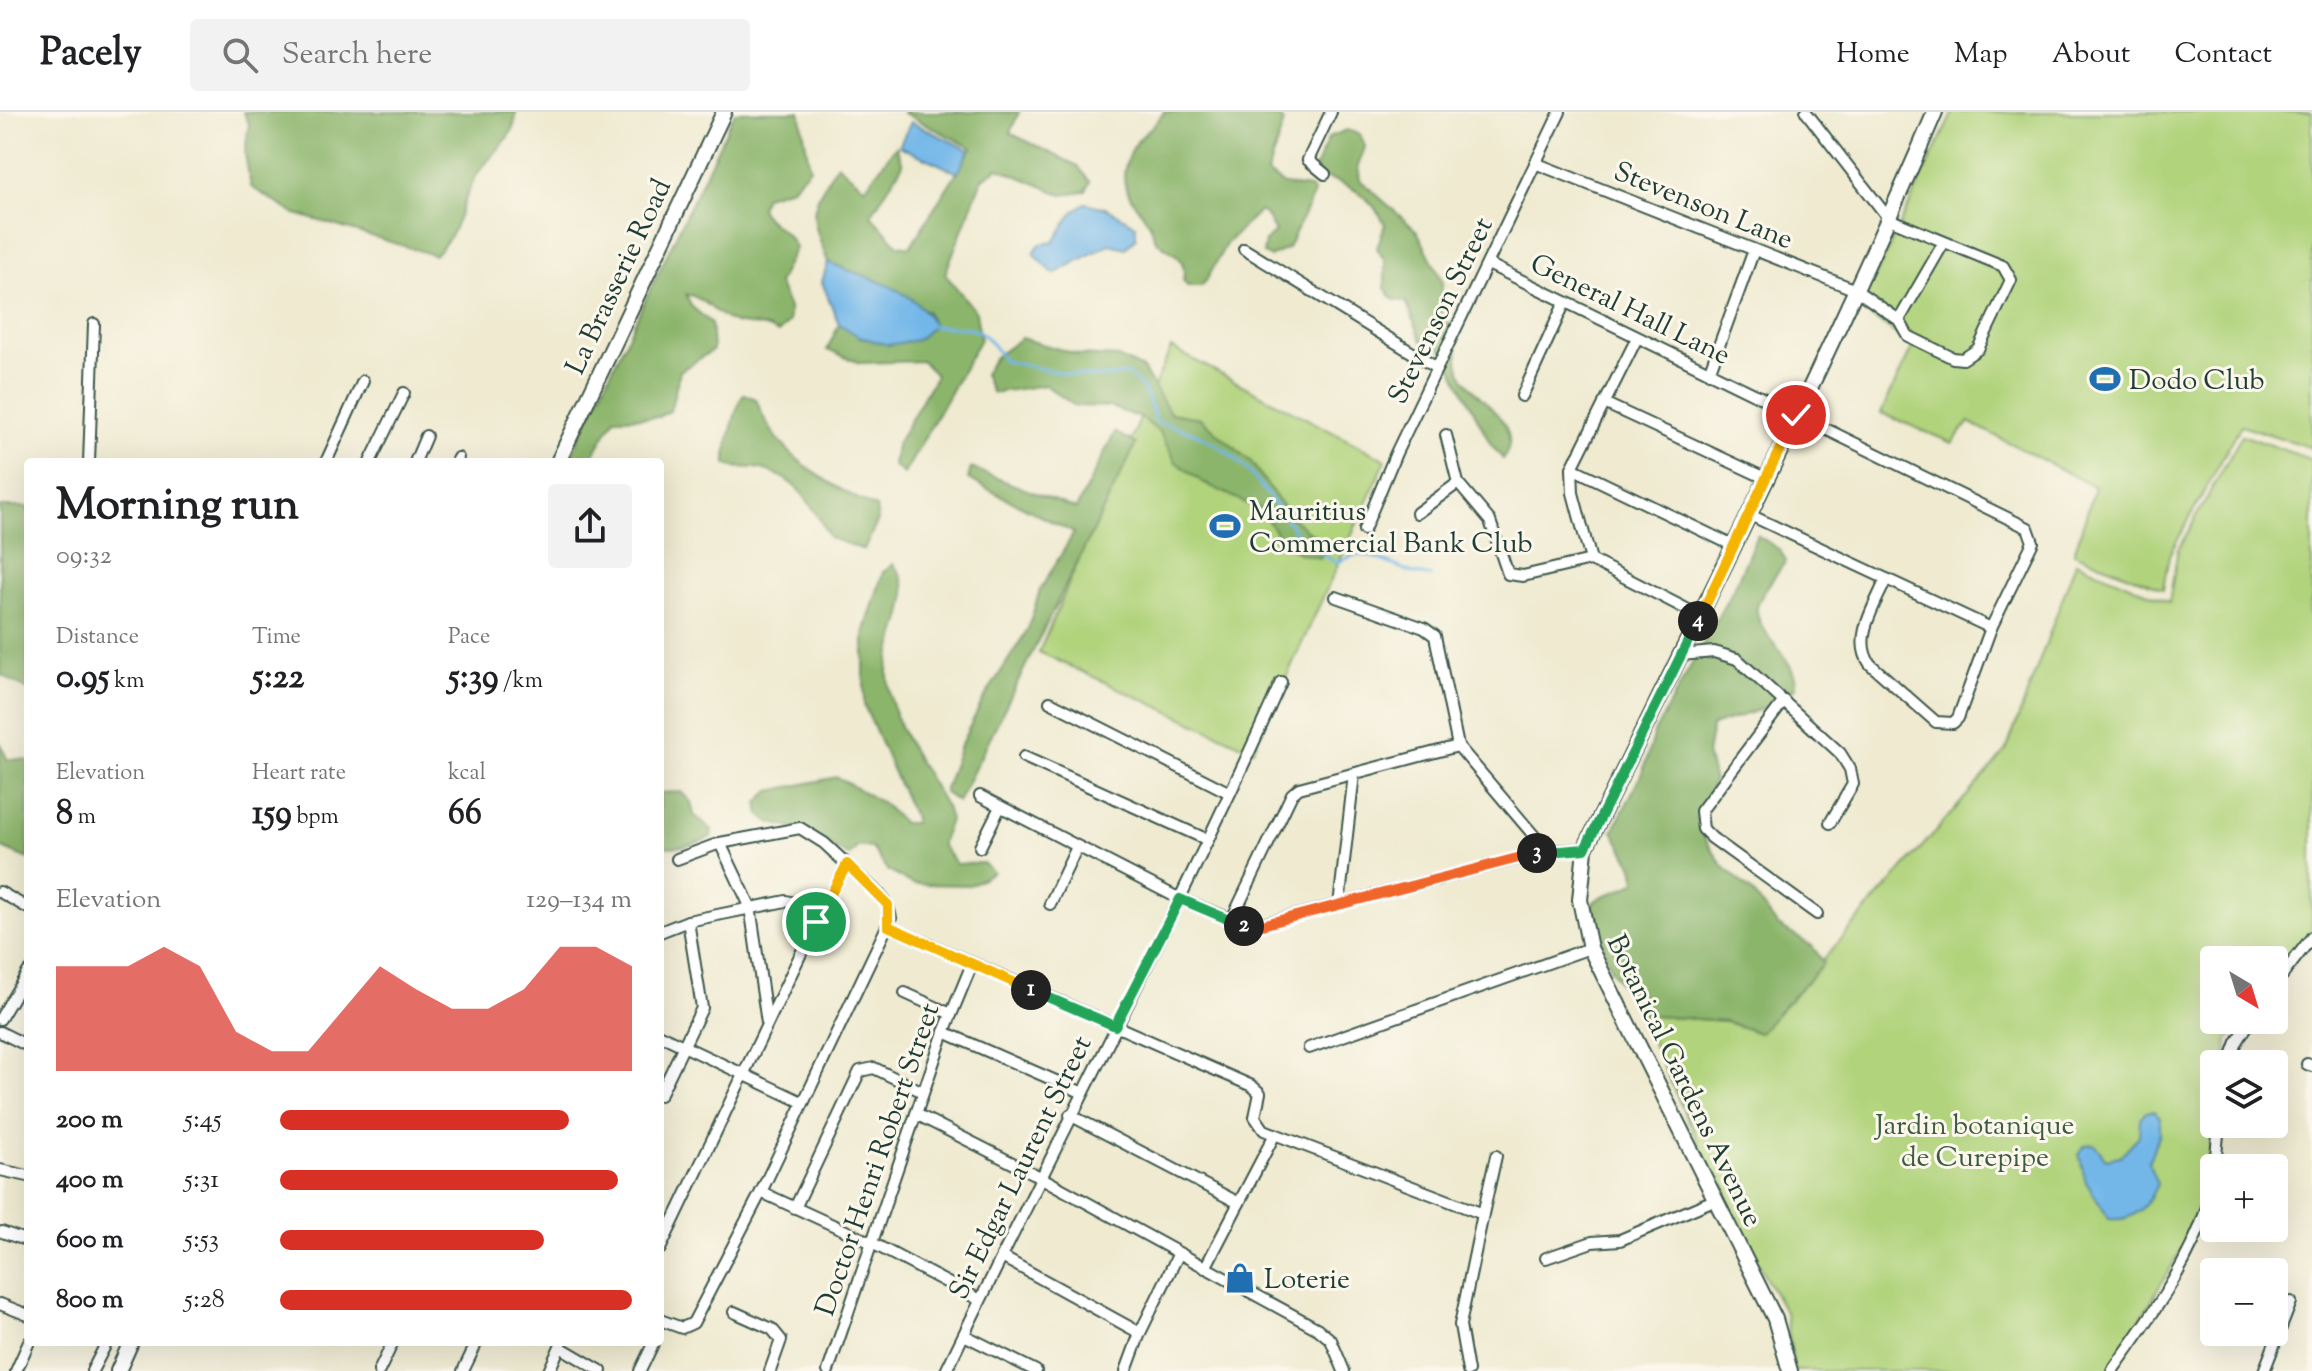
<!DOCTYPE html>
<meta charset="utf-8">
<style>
body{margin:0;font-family:"Sorts Mill Goudy",serif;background:#f2f2f2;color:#202124;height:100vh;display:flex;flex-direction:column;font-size:30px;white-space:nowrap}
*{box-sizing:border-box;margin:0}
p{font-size:26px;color:#757577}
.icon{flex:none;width:44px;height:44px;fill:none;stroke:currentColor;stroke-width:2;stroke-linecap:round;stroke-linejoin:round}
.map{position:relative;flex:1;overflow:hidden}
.panel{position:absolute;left:24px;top:346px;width:640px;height:888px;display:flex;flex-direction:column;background:#fff;border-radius:8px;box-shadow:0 8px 32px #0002}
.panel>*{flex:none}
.needle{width:52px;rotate:142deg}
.buttons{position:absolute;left:2200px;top:834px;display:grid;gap:16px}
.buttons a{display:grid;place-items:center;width:88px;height:88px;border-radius:8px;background:#fff;box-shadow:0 8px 32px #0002;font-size:40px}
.pin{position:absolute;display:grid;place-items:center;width:68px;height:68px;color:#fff;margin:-34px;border:4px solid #fff;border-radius:50%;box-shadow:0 2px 8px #0007}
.km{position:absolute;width:40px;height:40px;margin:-20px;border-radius:50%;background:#222;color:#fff;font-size:22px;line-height:40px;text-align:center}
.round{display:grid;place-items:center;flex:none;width:84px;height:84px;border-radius:8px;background:#f2f2f2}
.overview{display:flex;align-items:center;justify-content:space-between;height:136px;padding:0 32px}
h1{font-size:44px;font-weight:700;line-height:60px}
.metrics{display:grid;grid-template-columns:repeat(3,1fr);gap:12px;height:136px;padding:8px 32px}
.metrics div{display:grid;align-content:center}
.metrics b{font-size:34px;font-weight:700}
.metrics small{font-size:22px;font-weight:400}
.metrics p{font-size:22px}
.chart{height:224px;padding:16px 32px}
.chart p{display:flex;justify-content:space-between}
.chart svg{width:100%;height:144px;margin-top:8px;fill:#d93025;opacity:.7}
ul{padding:0 32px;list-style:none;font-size:26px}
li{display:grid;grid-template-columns:128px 96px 1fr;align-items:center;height:60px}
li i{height:20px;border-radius:10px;background:#d93025}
header{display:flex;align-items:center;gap:48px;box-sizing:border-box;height:112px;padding:0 40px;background:#fff;border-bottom:2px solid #e0e0e0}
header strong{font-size:38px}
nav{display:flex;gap:44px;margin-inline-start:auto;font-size:28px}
.search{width:560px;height:72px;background:#f2f2f2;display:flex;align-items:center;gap:20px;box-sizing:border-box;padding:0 28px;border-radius:8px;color:#757577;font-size:30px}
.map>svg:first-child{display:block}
.green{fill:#b1d37c;stroke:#688858;stroke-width:2}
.forest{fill:#8cb56c;stroke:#567950;stroke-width:2}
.water{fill:#73b7e9;stroke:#497a8e;stroke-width:2}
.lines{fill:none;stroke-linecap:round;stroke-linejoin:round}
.stream{stroke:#73b7e9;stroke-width:3}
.street-casing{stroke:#3e574b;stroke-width:14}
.secondary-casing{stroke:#3e574b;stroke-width:18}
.street{stroke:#fff;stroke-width:10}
.secondary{stroke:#fff;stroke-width:14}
.split-1-casing{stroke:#fff;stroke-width:16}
.split-2-casing{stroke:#fff;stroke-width:16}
.split-3-casing{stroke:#fff;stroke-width:16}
.split-4-casing{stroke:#fff;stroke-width:16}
.split-5-casing{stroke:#fff;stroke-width:16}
.split-1{stroke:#f5b400;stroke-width:10}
.split-2{stroke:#22a559;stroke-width:10}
.split-3{stroke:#f0652b;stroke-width:10}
.split-4{stroke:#22a559;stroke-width:10}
.split-5{stroke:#f5b400;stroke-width:10}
.labels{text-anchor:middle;stroke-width:6;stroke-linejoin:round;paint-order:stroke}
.street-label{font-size:28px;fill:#1f3d34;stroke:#fbf7ec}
.poi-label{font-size:28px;fill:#1f3d34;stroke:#fbf7ec;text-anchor:start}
.park-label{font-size:28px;fill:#3c5b42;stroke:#fbf7ec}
</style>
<header>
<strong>Pacely</strong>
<div class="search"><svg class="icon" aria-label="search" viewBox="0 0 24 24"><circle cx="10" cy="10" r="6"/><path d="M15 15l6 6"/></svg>Search here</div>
<nav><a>Home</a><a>Map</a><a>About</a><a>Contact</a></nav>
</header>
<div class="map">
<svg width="2312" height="1259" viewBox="0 0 2312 1259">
<rect width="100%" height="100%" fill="#fbf7ec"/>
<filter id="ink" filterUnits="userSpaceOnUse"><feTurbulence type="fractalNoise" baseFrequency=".0125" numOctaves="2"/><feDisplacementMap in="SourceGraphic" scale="16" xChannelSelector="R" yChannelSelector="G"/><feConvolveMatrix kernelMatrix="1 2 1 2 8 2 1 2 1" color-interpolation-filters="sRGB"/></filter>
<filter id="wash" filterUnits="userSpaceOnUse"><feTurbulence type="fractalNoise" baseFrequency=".006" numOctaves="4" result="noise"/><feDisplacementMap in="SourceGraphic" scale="32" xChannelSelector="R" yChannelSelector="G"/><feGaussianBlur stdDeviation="1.8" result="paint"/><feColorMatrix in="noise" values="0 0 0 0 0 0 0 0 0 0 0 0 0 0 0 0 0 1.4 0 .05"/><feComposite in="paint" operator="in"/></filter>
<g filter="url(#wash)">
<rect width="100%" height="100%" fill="#efead0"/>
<g class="green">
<polygon points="1953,0 2312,0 2312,336 2241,313 2169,443 2163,477 2074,441 2095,375 1969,310 1952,331 1881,301 1913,234 1860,197"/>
<polygon points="1171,236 1386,348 1253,638 1039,540"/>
<polygon points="2242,323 2312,348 2312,485 2308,501 2312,503 2312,819 2274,868 2274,848 2214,848 2214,908 2243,908 2228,928 2224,952 2214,952 2214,1009 2201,1094 2189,1124 2110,1259 1794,1259 1786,1202 1732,1104 1640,903 1725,909 1759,921 2006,639 2076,450 2169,490 2178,437"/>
</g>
<g class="forest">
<path d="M243 0H516C517 23 494 40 481 57 461 83 461 122 434 143L293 101 251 75 245 42 249 11Z"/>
<path d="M735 0H800L810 56 791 76 765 84 760 96C769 114 788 117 795 136L778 171 789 196V210L778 221C763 211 751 215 735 211 716 205 707 186 686 182L691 194 711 211 713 238 680 259 670 299 658 305 615 306 589 350H568Z"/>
<path d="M902 0H1019L1010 21 1078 54 1090 70 1086 79 1063 83 998 56 982 67 945 162 976 200 980 227 904 362 893 353 896 334 936 263 922 249 860 251 827 238 839 212 861 225 917 228 933 214 927 199 828 150C808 98 809 99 837 52L865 76 896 34 903 52 871 103 898 133 910 135 972 36Z"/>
<path d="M1164 0H1262L1266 5H1279L1284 10 1267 61 1284 73 1310 76 1314 81 1288 136 1270 145 1263 142 1265 129 1275 120 1265 102 1259 99 1226 132 1206 169 1201 174H1187L1183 168C1188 145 1174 143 1159 131 1152 126 1153 116 1148 109 1131 86 1116 75 1129 43 1136 24 1154 17 1164 0Z"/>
<path d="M1347 18 1360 22 1365 35 1358 54 1360 68 1417 119 1442 168V205C1468 222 1450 245 1464 266 1480 291 1526 314 1503 347L1490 331 1442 236 1431 240 1425 236 1406 190 1393 187 1385 176V149L1377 136 1385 112C1370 82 1348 72 1318 63L1315 56 1329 25Z"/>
<polygon points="1021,226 1079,243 1118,245 1143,257 1170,301 1200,306 1251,350 1290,405 1327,434 1320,446 1299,441 1281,428 1261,398 1204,371 1176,350 1160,321 1143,307 1110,295 1075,294 1045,273 992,281 984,262 995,245"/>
<path d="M744 282 756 287C774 342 827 372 876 396L878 408 864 438 830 426C812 392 796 363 756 356 745 354 735 358 726 352 725 338 736 293 744 282Z"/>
<polygon points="1115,320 1136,332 958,690 944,680 960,634 983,588 1028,517 1040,478 1074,421 968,367 971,356 1076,397"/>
<polygon points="0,395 28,395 28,578 0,562"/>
<path d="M1757 423 1780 438 1786 449C1777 462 1763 477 1758 492 1749 516 1798 546 1796 575L1776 592 1712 614 1707 642 1714 669 1697 706 1700 719 1723 754 1753 781 1777 813 1812 834 1824 851 1759 921 1725 909 1640 903 1610 855 1592 792C1605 778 1622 782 1636 769L1633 755 1613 719 1643 659 1654 621 1736 472Z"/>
<path d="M893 452C922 484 889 523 888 559 886 608 923 654 946 695L950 708 941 732 956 752 983 751 993 760 970 773 913 772 888 759 872 736 858 734 849 744 800 718 772 711 760 703 758 690 770 679 837 665 884 692 903 711H916L864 593V522L883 460Z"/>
<polygon points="0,630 7,647 28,648 28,747 0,735"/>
<path d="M681 680 691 690 694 703 712 718 711 725C695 733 678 737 660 734V681Z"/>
</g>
<g class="water">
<polygon points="911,10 969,38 958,61 899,34"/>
<polygon points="1085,91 1106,96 1136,113 1136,126 1126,136 1109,132 1054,162 1033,141 1040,132 1054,130 1072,101"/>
<path d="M828 150C863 166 918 175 933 214L917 228 888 233 860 225 839 212 822 170Z"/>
<path d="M2154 999 2160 1006V1021L2148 1050 2157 1072C2147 1094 2135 1110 2109 1107L2086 1070 2079 1042 2085 1033 2094 1032 2106 1047 2120 1044 2139 1024 2140 1007 2146 1000Z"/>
</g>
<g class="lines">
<path class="stream" d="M933 214C975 216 981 212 1004 249 1045 256 1085 271 1126 262 1147 274 1148 288 1156 310 1237 325 1258 372 1304 431L1337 451C1342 449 1349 444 1355 443 1376 440 1407 464 1431 464"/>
</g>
</g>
<g filter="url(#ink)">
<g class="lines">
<g class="street-casing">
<g id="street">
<polyline points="1535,51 1856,178 1899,208 1908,224 1953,246 1963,247 1978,237 2011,168 2003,154 1889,107 1806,0"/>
<polyline points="1325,62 1308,48 1331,0"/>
<polyline points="1244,137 1437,256"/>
<path d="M1488 152 2028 416 2033 430 1991 516 1958 606 1953 611 1936 610 1870 552C1852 526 1875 494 1886 467"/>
<polyline points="1899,208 1943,132"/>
<polyline points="1637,226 1572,356 1573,381 1591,448 1700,504"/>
<polyline points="1709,261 1754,138"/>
<polyline points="1522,284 1565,190"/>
<polyline points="1604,291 1765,366"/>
<polyline points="1446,323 1458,371 1490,409 1508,462 1523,464 1591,448"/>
<polyline points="89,350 94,212"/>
<polyline points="326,350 363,269"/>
<polyline points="370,350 404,281"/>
<polyline points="415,350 426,324"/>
<polyline points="456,350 458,346"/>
<polyline points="1572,356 1734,434"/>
<polyline points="1417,401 1458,371"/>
<polyline points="1750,403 1991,516"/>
<polyline points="1364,418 1396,341 1560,0"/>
<polyline points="1336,485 1424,516 1435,524 1458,634 1547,739"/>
<polyline points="1681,543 1714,540 1737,547 1840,641 1850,657 1853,672 1830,711"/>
<polyline points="1784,589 1701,699 1703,717 1712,726 1817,802"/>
<polyline points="1050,590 1230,681"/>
<polyline points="1024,645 1208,728"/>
<polyline points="980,684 1180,787 1251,815 1547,739 1585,737"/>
<polyline points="720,731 750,794 767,911"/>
<polyline points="980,735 1000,695"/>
<polyline points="0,780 28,796"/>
<polyline points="1050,792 1077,735"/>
<polyline points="1339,793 1354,662"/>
<polyline points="1231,809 1292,682 1299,676 1458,634"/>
<polyline points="888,814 1252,974 1260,981 1255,1005 1264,1018 1483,1102 1460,1213 1468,1259"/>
<polyline points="660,820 688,809 786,789 795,791 816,810"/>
<polyline points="2274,874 2312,825"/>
<polyline points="905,881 951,902"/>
<polyline points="0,907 28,860"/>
<polyline points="0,920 28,934"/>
<polyline points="944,920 1081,980"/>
<polyline points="660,923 802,990"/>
<polyline points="1309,936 1590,836"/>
<polyline points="2229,952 2237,930 2251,908"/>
<polyline points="2307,952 2312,954"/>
<polyline points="660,983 702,896 688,809"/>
<polyline points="916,1002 1040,1065 1318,1217 1331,1228 1344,1259"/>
<polyline points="1070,1003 1239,1091"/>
<polyline points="0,1058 28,1064"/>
<polyline points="761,1080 872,1131 980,1188"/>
<polyline points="795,1096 860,959 874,956 923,980"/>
<polyline points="1483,1102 1496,1044"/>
<polyline points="2,1120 28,1129"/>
<polyline points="660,1137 816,810 847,752"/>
<polyline points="1002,1145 1140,1221"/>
<polyline points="1546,1146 1592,1130 1620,1128 1714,1088"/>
<polyline points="1205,1156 1275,1022"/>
<polyline points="0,1192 28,1203"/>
<polyline points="734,1200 772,1217 781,1228 770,1259"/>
<polyline points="660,1208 682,1216 693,1211 761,1080 891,806 888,793 881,784 824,731 800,716 720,731 677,747"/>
<polyline points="964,1223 1036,1259"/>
<polyline points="560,1235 601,1259"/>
<polyline points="16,1259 29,1230"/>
<polyline points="92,1259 107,1230"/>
<polyline points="379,1259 393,1230"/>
<polyline points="463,1259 477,1230"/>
<polyline points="549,1259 561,1232"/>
<polyline points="640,1259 654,1230"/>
<polyline points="828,1259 944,920 972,852"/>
<path d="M946 1259C1057 1029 1177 803 1281 570"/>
<polyline points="1126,1259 1140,1221 1178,1143"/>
<path d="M2112 1259C2147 1210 2187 1156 2206 1098 2215 1071 2216 1041 2219 1012"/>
<polyline points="2264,1259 2291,1190"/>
</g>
</g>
<g class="secondary-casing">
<g id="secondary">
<polyline points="558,350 724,0"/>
<polyline points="118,1259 131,1230"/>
<path d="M1790 1259 1775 1207 1590 836 1580 788 1585 737C1705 492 1828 250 1935 0"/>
</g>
</g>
<use href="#street" class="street"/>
<use href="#secondary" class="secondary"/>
</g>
</g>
<g class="lines" filter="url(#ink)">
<g class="split-1-casing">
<polyline id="split-1" points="816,810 847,752 888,793 888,814 1031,878"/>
</g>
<g class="split-2-casing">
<polyline id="split-2" points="1031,878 1115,914 1180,787 1244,814"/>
</g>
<g class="split-3-casing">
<polyline id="split-3" points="1244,814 1262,813 1537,741"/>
</g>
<g class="split-4-casing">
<polyline id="split-4" points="1537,741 1585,737 1698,509"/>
</g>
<g class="split-5-casing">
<polyline id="split-5" points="1698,509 1796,303"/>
</g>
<use href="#split-1" class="split-1"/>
<use href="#split-2" class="split-2"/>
<use href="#split-3" class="split-3"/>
<use href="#split-4" class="split-4"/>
<use href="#split-5" class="split-5"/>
</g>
<defs>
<g id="stadium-bare" transform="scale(2.4)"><path d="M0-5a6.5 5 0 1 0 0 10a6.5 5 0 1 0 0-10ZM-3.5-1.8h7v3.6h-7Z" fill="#1f6fb2" stroke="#fbf7ec" stroke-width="2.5" paint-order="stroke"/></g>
<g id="shop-bare" transform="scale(2.4)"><path d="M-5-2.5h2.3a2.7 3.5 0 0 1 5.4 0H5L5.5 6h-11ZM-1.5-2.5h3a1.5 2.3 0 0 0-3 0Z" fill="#1f6fb2" stroke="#fbf7ec" stroke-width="2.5" paint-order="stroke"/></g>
</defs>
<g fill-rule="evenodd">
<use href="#stadium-bare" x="2105" y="267"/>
<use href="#stadium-bare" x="1225" y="414"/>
<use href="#shop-bare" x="1240" y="1166"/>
</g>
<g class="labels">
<g class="street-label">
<text transform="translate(1704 92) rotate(22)" y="10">Stevenson Lane</text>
<text transform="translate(617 164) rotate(-65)" y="10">La Brasserie Road</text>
<text transform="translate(1631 196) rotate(26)" y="10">General Hall Lane</text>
<text transform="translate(1439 198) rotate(-64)" y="10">Stevenson Street</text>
<text transform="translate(1686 968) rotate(64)" y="10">Botanical Gardens Avenue</text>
<text transform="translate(876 1047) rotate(-71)" y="10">Doctor Henri Robert Street</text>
<text transform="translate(1019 1055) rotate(-64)" y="10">Sir Edgar Laurent Street</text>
</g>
<g class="poi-label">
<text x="2129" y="277">Dodo Club</text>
<text x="1249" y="408">Mauritius<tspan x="1249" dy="32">Commercial Bank Club</tspan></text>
<text x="1264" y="1176">Loterie</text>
</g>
<g class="park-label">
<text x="1975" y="1022">Jardin botanique<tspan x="1975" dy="32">de Curepipe</tspan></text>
</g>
</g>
</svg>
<div class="buttons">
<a><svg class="needle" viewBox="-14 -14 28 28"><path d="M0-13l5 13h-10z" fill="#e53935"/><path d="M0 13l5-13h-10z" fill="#757577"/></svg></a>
<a><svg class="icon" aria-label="layers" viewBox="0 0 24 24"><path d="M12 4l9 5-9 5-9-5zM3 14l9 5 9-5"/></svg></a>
<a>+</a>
<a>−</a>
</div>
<div class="pin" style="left:816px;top:810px;background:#1e9e55"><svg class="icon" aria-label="arrive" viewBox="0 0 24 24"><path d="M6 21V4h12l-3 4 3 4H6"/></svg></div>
<div class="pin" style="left:1796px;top:303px;background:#d93025"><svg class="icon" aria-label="check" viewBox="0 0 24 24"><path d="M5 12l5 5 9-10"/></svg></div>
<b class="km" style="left:1031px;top:878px">1</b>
<b class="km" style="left:1244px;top:814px">2</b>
<b class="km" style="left:1537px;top:741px">3</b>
<b class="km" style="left:1698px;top:509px">4</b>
<section class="panel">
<div class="overview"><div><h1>Morning run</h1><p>09:32</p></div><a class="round"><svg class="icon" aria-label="share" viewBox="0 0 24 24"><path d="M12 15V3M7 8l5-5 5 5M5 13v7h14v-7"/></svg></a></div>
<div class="metrics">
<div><p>Distance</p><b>0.95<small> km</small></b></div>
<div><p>Time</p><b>5:22</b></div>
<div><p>Pace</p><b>5:39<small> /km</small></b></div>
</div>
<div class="metrics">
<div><p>Elevation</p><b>8<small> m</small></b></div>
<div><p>Heart rate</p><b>159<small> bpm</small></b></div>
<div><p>kcal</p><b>66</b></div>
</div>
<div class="chart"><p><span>Elevation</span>129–134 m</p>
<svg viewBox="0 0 160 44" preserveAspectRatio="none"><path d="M0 44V12L10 12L20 12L30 6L40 12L50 32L60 38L70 38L80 25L90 12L100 19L110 25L120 25L130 19L140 6L150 6L160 12V44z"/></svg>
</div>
<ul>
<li><b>200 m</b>5:45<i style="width:82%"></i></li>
<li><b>400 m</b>5:31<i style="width:96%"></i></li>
<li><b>600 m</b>5:53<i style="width:75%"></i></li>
<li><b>800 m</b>5:28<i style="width:100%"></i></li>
</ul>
</section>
</div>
